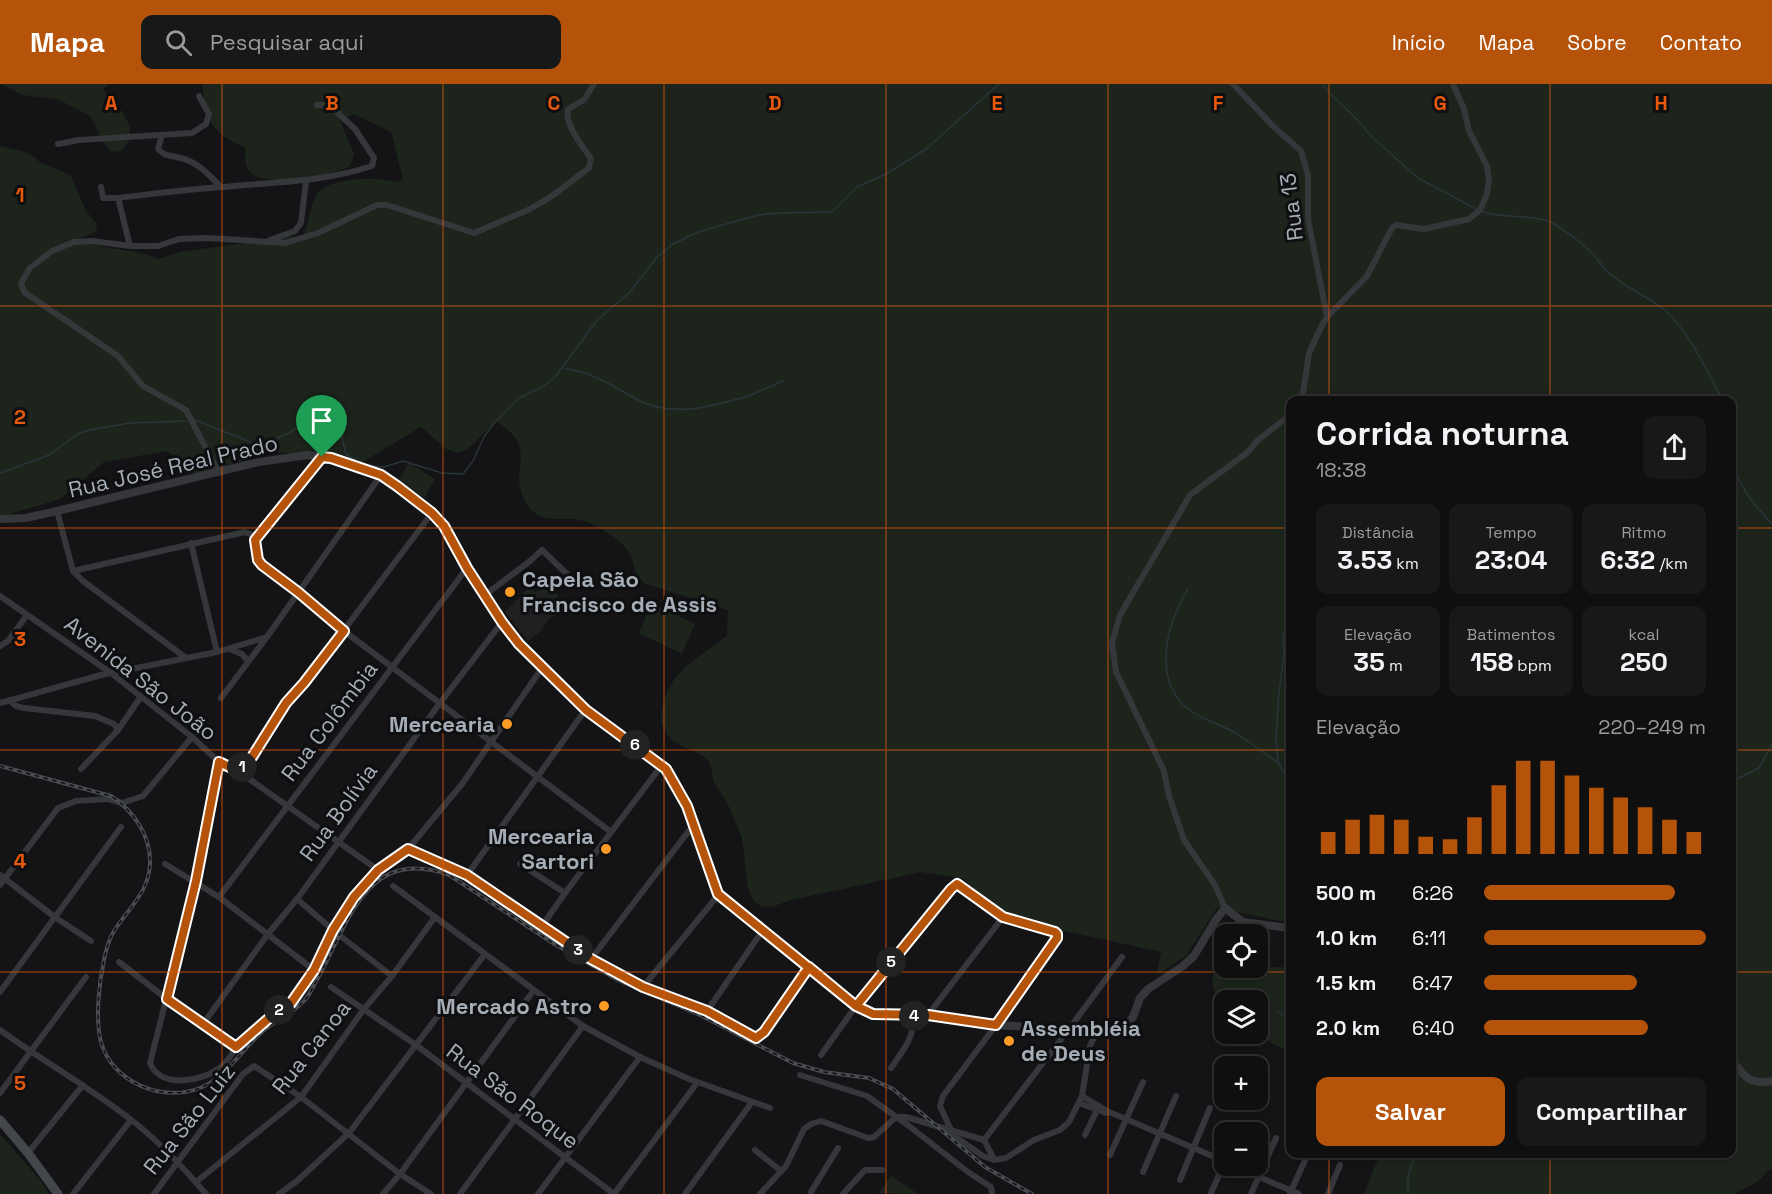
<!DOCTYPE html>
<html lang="pt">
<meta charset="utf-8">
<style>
body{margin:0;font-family:"Space Grotesk",sans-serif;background:#181819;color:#f1f3f6;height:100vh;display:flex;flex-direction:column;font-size:22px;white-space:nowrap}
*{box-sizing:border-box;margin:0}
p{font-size:20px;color:#9b9c9f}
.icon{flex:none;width:33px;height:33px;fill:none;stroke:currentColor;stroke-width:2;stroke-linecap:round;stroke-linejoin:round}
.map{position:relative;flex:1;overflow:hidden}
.details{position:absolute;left:1286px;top:312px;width:450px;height:762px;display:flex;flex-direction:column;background:#0f0f10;border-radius:12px;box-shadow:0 3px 9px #0003,0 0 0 2px #2f2f30}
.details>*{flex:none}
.buttons{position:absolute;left:1214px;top:840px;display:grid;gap:12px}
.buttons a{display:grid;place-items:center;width:54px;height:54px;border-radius:12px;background:#0f0f10;box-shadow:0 3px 9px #0003,0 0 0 2px #2f2f30;font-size:30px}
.pin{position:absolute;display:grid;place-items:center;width:51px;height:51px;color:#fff;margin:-62px -26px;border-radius:50% 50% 50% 0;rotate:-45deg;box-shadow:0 0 6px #0007}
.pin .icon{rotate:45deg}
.km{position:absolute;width:30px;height:30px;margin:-15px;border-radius:50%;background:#222;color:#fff;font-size:16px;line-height:30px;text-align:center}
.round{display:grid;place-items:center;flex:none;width:63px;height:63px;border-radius:12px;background:#181819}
.head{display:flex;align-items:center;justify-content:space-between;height:102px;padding:0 30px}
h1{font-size:33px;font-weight:700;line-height:45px}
.metrics{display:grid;grid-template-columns:repeat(3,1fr);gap:9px;height:102px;padding:6px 30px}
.metrics div{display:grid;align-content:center;border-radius:12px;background:#181819;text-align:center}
.metrics b{font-size:26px;font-weight:700}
.metrics small{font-size:16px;font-weight:400}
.metrics p{font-size:16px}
.chart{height:168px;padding:12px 30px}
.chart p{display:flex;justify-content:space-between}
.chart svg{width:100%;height:108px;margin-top:6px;stroke:#b45309;stroke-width:6}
.cta{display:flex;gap:12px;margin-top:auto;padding:12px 30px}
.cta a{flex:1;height:69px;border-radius:12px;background:#b45309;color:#fff;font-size:24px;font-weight:700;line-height:69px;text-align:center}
.cta a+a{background:#181819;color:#f1f3f6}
ul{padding:0 30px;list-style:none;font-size:20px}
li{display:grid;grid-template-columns:96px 72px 1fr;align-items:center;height:45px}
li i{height:15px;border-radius:8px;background:#b45309}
header{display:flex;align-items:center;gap:36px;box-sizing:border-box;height:84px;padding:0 30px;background:#b45309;color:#fff}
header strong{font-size:28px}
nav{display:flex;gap:33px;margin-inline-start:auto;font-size:21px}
.search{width:420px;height:54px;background:#181819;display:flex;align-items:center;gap:15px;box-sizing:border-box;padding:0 21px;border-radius:12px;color:#9b9c9f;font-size:22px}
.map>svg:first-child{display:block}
.built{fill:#202023}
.green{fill:#1c241c}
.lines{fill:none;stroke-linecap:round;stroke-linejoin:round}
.stream{stroke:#29353a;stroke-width:1.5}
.minor{stroke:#35373b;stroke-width:6}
.tertiary{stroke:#35373b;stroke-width:8}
.secondary{stroke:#43464b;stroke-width:9}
.rail-casing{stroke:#484b50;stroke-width:4}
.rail{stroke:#0f0f11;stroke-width:1.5;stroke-dasharray:4.5;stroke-linecap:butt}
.route-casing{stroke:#fff;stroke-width:12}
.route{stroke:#b45309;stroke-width:8}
.grid{fill:none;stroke:#e8590c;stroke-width:1.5;stroke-opacity:0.55}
.poi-dot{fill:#fc9b26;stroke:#0f0f11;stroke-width:2}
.labels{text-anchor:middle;stroke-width:6;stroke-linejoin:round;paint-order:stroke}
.street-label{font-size:22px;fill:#a5adb7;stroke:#0f0f11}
.poi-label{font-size:22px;font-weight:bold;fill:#a5adb7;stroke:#0f0f11;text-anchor:end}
.grid-label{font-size:20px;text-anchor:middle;font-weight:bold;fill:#e8590c;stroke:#0f0f11;stroke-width:6;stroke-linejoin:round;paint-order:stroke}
</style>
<header>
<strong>Mapa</strong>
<div class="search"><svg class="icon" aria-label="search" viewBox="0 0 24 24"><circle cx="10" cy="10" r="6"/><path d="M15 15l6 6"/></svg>Pesquisar aqui</div>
<nav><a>Início</a><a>Mapa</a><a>Sobre</a><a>Contato</a></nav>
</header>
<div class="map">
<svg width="1772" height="1110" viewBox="0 0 1772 1110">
<rect width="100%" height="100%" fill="#141416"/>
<polygon class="built" points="546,499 559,512 548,522 555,531 548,536 542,546 528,557 505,528 529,503 535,509"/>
<g class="green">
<path d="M1 0H109L103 5C118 23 144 46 121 67L111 68 106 62 90 32 57 15 22 11Z"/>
<path d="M202 0H1772V1084L1757 1098 1734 1110H1364L1380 1070H1731V316H1290V839L1217 824 1186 872 1157 891 1161 868 1004 834 964 795 921 788 787 817C735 843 751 774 740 749 735 738 731 726 725 715 722 710 718 706 715 700 711 694 713 684 709 678 702 667 683 665 673 657 661 646 659 636 663 620 671 586 701 572 727 552L728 526 646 500C631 489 637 483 629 469 622 455 603 446 589 439 565 427 541 448 524 415 508 384 540 365 497 338 483 346 473 366 458 369L446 365 421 343 363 378H352L276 368 195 390C185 385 177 374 167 367L104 378 60 415 0 433V62L29 69 41 79 66 89 71 92 86 127 97 140 96 148 80 154C105 168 131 163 158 175L180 168 304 151C309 138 310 121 317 110 327 95 368 93 385 96 393 97 395 99 403 96L391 48 354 30 340 36 354 70 350 82C333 92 269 103 252 90 244 84 245 72 245 63 209 49 207 36 202 0Z"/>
<polygon points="409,379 435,395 424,414 398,397"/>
<polygon points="546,499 559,512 552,518 540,505"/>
<polygon points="531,503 544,518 538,524 525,509"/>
<polygon points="652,519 695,540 682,570 639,549"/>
<path d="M1223 880 1224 884 1290 883V969L1255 950H1257V916H1224L1223 924C1214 911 1204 888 1223 880Z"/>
<polygon points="0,1050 40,1096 49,1110 0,1110"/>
<polygon points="891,1092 918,1110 879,1109"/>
</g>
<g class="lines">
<g class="stream">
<polyline points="1323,0 1330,10 1353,31 1372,53 1418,94 1476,125"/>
<path d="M1481 127C1503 135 1526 130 1548 137 1559 141 1583 160 1592 169 1598 174 1601 182 1607 187 1624 204 1649 212 1667 228 1692 252 1706 287 1723 316"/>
<path d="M564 284C594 289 611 301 636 315 671 334 709 323 745 313 758 309 770 302 783 297"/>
<polyline points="193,335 250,358 270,357 289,349 306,338 327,335 341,350 346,370 363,381 384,383 403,377 442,389 463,390 473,377 484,353 494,339 519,314 542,303 555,293 597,236 629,209 657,173 673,160 698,148 758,131 778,129 832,128 857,103 886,90 926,65 999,0"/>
<path d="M1731 338C1736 356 1731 372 1735 385 1741 406 1758 425 1772 440"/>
<polyline points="0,389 49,371 78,350 89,346 130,339 186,337"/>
<path d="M1188 505C1167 539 1152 594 1187 624 1200 635 1217 639 1232 647 1248 656 1262 669 1278 678"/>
<polyline points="1290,520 1283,552 1284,572 1279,607 1276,655 1278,678 1290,700"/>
<polyline points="1731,698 1759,684 1772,660"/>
<polyline points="1278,928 1290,937"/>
<polyline points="1408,1110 1408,1092 1416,1070"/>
</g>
<g class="minor">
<polyline points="1233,0 1275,44 1301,67 1308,91 1308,135 1327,233"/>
<path d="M162 51 158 65C166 73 169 71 180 74 197 77 209 91 221 103"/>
<polyline points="58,60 79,56 192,49 206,40 209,30 199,12"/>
<path d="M101 103 103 114H118C153 110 188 105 223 103 273 98 324 98 372 82L374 74 355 45 329 21H317"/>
<polyline points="118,114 130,162"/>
<polyline points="270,156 295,147 301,139 306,97"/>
<polyline points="1302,316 1309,269 1321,243 1327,233 1367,192 1392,144 1396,141 1424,145 1469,135 1480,126 1487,110 1489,96 1487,82 1469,47 1464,25 1453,0"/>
<path d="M219 389 186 326 143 302 118 272 24 208 21 199 30 184 52 167 74 158 92 157 130 162H158L179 155 208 154 285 159 318 149 377 121H387L474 149 530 125 552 112 589 84 591 75C583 62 564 41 568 25L584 16 594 0"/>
<polyline points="57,427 73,487 83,497 186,574"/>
<polyline points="255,456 258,476 262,481 299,508 344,547 611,748"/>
<polyline points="255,456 322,373"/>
<polyline points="191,459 217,568"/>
<polyline points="73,487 245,448 252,451 255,456"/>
<polyline points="485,511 530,477 542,466 568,491"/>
<polyline points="0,512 111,589 192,653 219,678 238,687 378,786"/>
<polyline points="0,562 8,557 27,531"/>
<polyline points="229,565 242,570 248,577"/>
<polyline points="221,614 267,553 381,391"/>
<polyline points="9,616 16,622 24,624 95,632 114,640 118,646"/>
<polyline points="0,619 101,591 217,568 267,553"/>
<path d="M219 678 196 797 150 979C160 1005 204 998 222 982 227 977 233 969 236 963"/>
<polyline points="81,685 118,646 140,614"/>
<polyline points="238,687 252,673 286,619 304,599 432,429"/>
<polyline points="408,765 467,791 591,875 643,903 707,927 756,954 764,948 809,883"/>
<polyline points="165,780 219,813 314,886"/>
<polyline points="520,780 565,809"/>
<polyline points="0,791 56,834 91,857"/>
<polyline points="467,791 586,625"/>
<polyline points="0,801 58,724 76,717 108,715 122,719 143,712 192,653"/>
<polyline points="393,802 583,942 640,973 689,995 770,1024"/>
<polyline points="219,813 467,484"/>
<polyline points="297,815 339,851 392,892"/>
<polyline points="1225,824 1215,801 1184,756 1169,712 1164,687 1116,588 1112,559 1120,531 1190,411 1248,368 1257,357 1290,331"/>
<polyline points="542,842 565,809 662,681"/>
<polyline points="591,875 694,740"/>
<polyline points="119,878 167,915 236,963 268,935 292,919 314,886 333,846 354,813 378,786 408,765 462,700 542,584"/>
<polyline points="331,903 416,961 614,1110"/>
<polyline points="643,903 719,810"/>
<polyline points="0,908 121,743"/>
<polyline points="707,927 763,846"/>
<polyline points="928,931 1003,833"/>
<polyline points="203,940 268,850 297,815 440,619 502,538"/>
<path d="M0 946C43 977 89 1003 130 1035 159 1057 183 1083 206 1110"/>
<polyline points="821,971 856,922 951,805 957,800 960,800 1003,833 1055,848 1057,850 1057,854 996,941 943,1012 940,1022 951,1046"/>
<path d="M891 984C904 965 913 956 914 932"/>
<polyline points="800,991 867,1012 909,1042 968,1088 991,1103 992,1110"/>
<polyline points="0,1009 86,893"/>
<polyline points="1082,1012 1107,1027 1224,1077"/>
<polyline points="1079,1019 1106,1029 1107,1027"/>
<polyline points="948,1048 983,1072 994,1076 1006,1074 1034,1056 1060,1046 1069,1038 1082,1012 1090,962 1096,949"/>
<polyline points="1238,1048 1243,1039"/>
<polyline points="1085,1051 1099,1022"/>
<polyline points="984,1056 994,1075"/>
<polyline points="755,1066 781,1087"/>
<polyline points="28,1069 83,1001"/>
<polyline points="1110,1071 1143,998"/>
<polyline points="1233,1082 1299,1110"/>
<polyline points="1143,1088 1176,1012"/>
<polyline points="1180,1096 1210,1024"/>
<polyline points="196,1098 301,1013 364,925 392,892 435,833"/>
<polyline points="811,1108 838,1064"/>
<polyline points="1211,1109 1224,1080"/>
<polyline points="1290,1109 1308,1070"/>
<polyline points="73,1110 131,1036"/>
<polyline points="154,1110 243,990 254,982 301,1013 400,1090 431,1110"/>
<polyline points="279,1110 297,1097 349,1049 485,870"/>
<polyline points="383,1110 400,1090 534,906"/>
<polyline points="460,1110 583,942"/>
<polyline points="538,1110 640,973"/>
<polyline points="614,1110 697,999"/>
<polyline points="685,1110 752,1018"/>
<polyline points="760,1110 786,1082 804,1045 811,1040 821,1037 868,1054 874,1053 896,1033 906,1033 984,1056 1069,945 1122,873"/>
<polyline points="843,1110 865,1086 882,1086"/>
<polyline points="1251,1110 1276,1054"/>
<polyline points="1328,1110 1340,1081"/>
</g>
<g class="tertiary">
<polyline points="0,435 26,434 57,427 259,378 308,371 331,374 381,391 432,429 444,442 467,484 502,538 542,584 599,636 666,685 687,722 719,810 856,922 873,930 928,931 996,941 1069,945 1096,949 1113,949 1124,944 1133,933 1140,914 1148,905 1183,882 1194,872 1215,837 1225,824 1243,838 1290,844"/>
<path d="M1731 975C1745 993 1748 1001 1772 997"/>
</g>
<polyline class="secondary" points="0,1036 28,1069 58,1110"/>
<g class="rail-casing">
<path id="rail" d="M0 682 111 712C134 727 151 752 150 780 149 808 128 825 114 847 109 855 106 866 104 876 99 899 95 936 101 958 112 998 162 1019 200 1004 227 993 242 965 263 947 276 936 292 930 304 917 310 911 313 902 318 894 348 840 366 761 449 791L556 861 620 897 700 931 793 979 824 988 869 994 893 1005 985 1083 1032 1110"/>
</g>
<use href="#rail" class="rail"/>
</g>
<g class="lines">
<g class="route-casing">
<polyline id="route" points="322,373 255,456 258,476 262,481 298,508 344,547 304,599 286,619 252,673 238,687 219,678 196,797 167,915 236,963 268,935 291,919 314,886 333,846 354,813 378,786 408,765 467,791 591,875 643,903 707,927 756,954 764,948 809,883 856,922 873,930 928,931 996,941 1057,854 1057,850 1055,848 1003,833 957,800 951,805 856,922 718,810 687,722 666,685 586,626 519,560 502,538 467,484 444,442 432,429 397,402 381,391 331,374 322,373"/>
</g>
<use href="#route" class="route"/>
</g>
<path class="grid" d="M222 0V1110M443 0V1110M664 0V1110M886 0V1110M1108 0V1110M1329 0V316M1550 0V316M0 222H1772M0 444H1290M1731 444H1772M0 666H1290M1731 666H1772M0 888H1290M1731 888H1772M1329 1070V1110M1550 1070V1110"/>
<g class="poi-dot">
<circle cx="510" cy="508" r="6"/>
<circle cx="507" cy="640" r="6"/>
<circle cx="606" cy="765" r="6"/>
<circle cx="604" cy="922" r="6"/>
<circle cx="1009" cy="957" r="6"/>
</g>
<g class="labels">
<g class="street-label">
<text transform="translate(1291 123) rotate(-97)" y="8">Rua 13</text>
<text transform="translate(173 382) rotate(-13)" y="8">Rua José Real Prado</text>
<text transform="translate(141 594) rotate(38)" y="8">Avenida São João</text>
<text transform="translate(329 637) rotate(-53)" y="8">Rua Colômbia</text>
<text transform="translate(338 728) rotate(-54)" y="8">Rua Bolívia</text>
<text transform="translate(311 963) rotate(-52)" y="8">Rua Canoa</text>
<text transform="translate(513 1012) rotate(37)" y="8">Rua São Roque</text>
<text transform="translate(189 1035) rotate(-52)" y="8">Rua São Luiz</text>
</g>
<g class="poi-label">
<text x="522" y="503" text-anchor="start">Capela São<tspan x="522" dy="25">Francisco de Assis</tspan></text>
<text x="495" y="648">Mercearia</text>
<text x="594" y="760">Mercearia<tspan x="594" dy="25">Sartori</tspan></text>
<text x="592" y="930">Mercado Astro</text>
<text x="1021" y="952" text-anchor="start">Assembléia<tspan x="1021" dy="25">de Deus</tspan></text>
</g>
</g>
<g class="grid-label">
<text x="111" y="26">A</text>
<text x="332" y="26">B</text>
<text x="554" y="26">C</text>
<text x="775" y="26">D</text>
<text x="997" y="26">E</text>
<text x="1218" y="26">F</text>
<text x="1440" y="26">G</text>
<text x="1661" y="26">H</text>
<text x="20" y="118">1</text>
<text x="20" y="340">2</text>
<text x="20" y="562">3</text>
<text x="20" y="784">4</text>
<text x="20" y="1006">5</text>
</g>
</svg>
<div class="buttons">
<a><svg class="icon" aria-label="locate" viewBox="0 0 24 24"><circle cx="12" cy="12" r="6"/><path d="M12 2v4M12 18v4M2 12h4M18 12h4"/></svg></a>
<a><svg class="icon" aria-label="layers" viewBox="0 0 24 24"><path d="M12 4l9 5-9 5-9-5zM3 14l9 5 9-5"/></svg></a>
<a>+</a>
<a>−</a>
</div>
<div class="pin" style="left:322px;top:373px;background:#1e9e55"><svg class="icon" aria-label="arrive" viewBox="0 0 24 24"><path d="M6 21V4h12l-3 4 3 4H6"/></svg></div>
<b class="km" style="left:242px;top:683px">1</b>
<b class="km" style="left:279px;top:926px">2</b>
<b class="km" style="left:578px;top:866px">3</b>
<b class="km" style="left:914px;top:932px">4</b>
<b class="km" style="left:891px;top:878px">5</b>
<b class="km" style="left:635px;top:661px">6</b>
<section class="details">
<div class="head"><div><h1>Corrida noturna</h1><p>18:38</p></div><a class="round"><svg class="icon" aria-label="share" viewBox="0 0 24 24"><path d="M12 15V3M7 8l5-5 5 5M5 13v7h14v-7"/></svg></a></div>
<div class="metrics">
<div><p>Distância</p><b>3.53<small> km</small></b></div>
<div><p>Tempo</p><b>23:04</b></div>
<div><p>Ritmo</p><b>6:32<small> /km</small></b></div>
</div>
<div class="metrics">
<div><p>Elevação</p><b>35<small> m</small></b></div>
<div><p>Batimentos</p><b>158<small> bpm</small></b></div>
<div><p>kcal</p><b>250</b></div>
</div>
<div class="chart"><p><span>Elevação</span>220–249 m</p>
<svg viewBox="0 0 160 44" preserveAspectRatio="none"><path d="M5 44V35M15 44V30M25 44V28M35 44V30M45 44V37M55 44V38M65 44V29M75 44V16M85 44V6M95 44V6M105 44V12M115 44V17M125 44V21M135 44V25M145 44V30M155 44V35"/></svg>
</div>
<ul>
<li><b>500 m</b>6:26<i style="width:86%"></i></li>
<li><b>1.0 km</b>6:11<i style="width:100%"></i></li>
<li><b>1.5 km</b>6:47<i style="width:69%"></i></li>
<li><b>2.0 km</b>6:40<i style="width:74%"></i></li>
</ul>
<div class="cta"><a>Salvar</a><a>Compartilhar</a></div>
</section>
</div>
